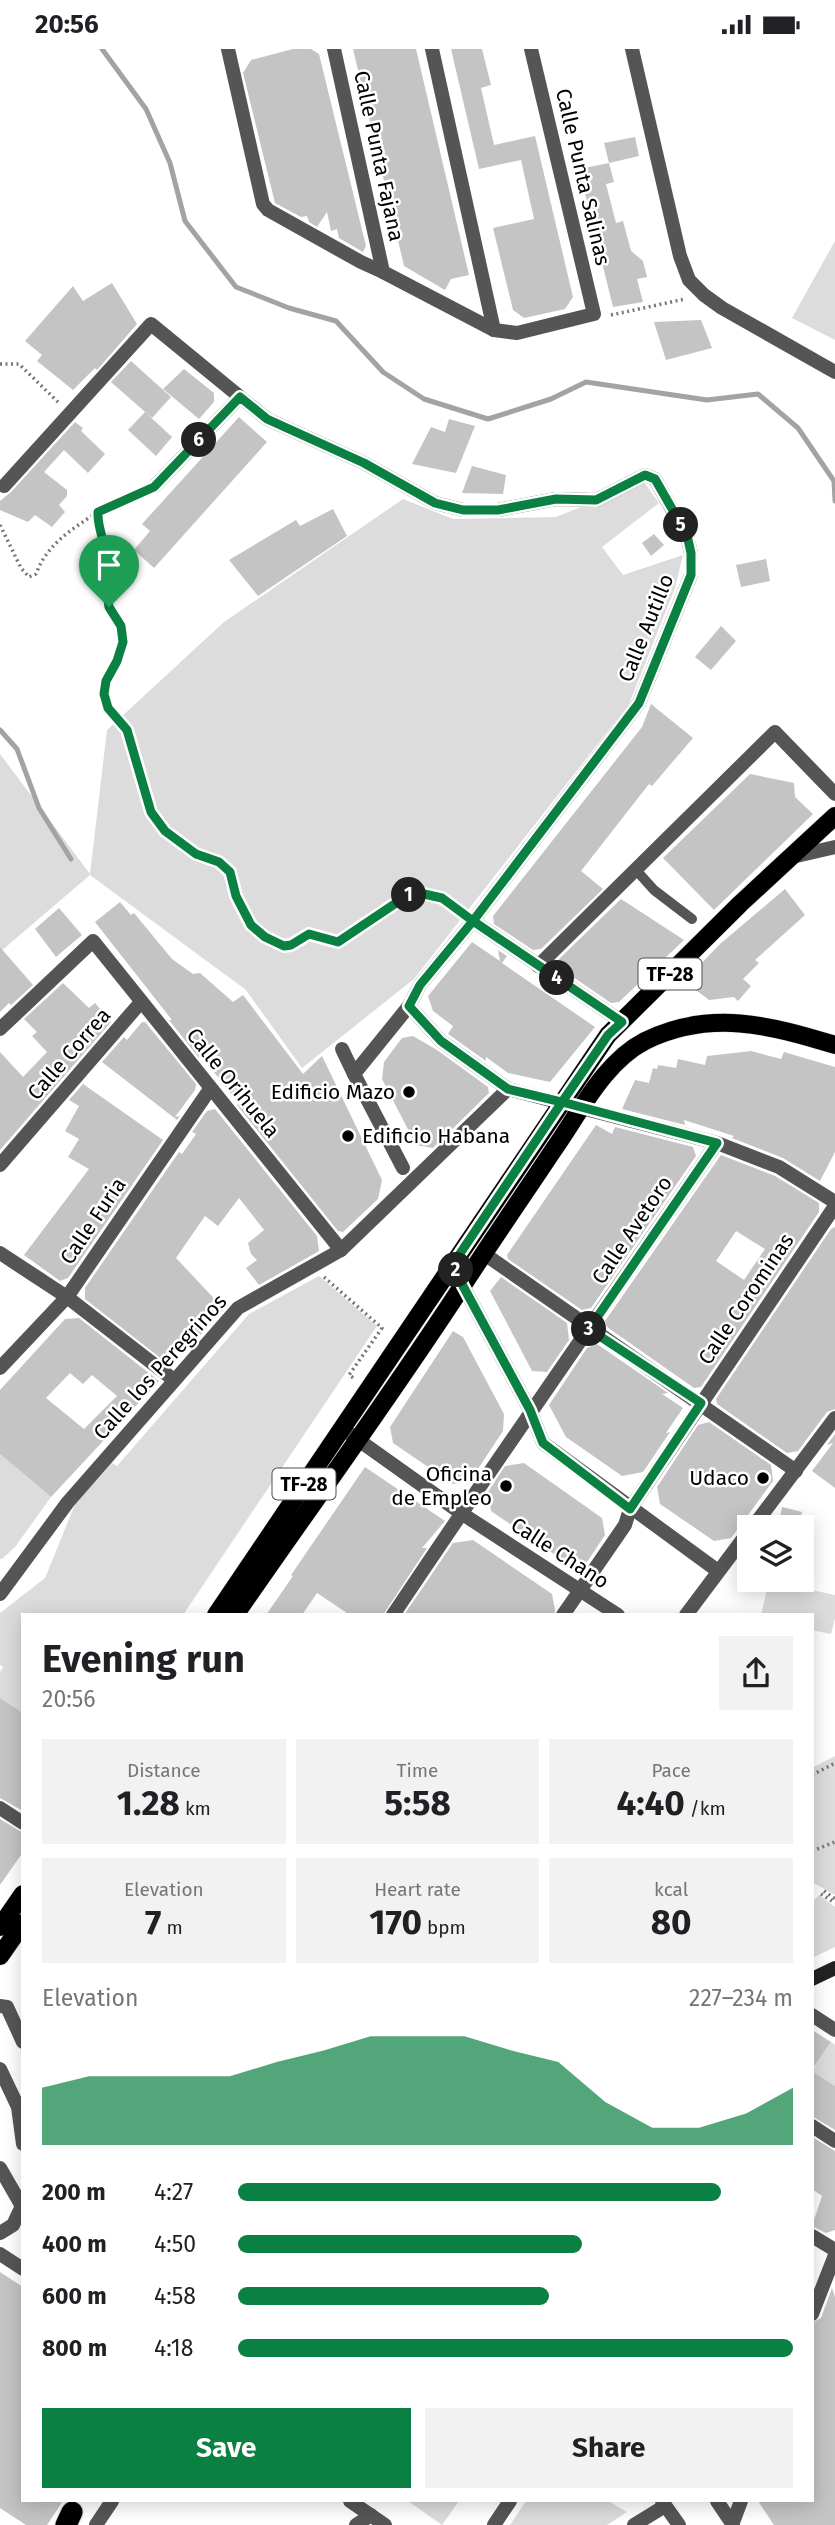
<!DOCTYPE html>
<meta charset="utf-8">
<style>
body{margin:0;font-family:"Fira Sans",sans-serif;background:#f2f2f2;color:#202124;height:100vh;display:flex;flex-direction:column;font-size:26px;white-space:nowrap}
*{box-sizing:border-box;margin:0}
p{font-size:23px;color:#757577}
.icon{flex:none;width:38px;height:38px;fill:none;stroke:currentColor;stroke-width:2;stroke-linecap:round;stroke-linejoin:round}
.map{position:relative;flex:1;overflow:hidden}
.side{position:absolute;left:21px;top:1564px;width:793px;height:889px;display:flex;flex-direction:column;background:#fff;border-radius:0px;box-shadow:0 4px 18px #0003}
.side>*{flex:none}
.tools{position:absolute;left:737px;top:1466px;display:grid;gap:14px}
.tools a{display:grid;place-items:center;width:77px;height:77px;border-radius:0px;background:#fff;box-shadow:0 4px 18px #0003;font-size:35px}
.pin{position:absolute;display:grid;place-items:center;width:60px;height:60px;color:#fff;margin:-72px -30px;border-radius:50% 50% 50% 0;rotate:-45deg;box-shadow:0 0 7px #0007}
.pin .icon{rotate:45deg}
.km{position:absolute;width:35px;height:35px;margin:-18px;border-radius:50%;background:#222;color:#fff;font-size:19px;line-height:35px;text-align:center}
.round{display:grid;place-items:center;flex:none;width:74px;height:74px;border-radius:0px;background:#f2f2f2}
.head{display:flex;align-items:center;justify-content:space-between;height:119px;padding:0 21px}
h1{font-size:38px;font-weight:700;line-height:52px}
.metrics{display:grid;grid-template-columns:repeat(3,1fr);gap:10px;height:119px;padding:7px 21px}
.metrics div{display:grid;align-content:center;border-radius:0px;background:#f2f2f2;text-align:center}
.metrics b{font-size:35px;font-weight:700}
.metrics small{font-size:19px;font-weight:400}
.metrics p{font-size:19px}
.chart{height:196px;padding:14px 21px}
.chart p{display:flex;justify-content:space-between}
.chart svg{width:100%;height:126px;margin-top:7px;fill:#0b8043;opacity:.7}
.primary-button{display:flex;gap:14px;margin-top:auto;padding:14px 21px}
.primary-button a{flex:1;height:80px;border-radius:0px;background:#0b8043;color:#fff;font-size:28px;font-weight:700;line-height:80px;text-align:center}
.primary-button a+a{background:#f2f2f2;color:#202124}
ul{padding:0 21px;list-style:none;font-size:23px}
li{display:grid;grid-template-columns:112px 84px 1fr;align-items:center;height:52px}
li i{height:18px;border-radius:9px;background:#0b8043}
.status{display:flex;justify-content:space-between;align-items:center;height:49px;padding:0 35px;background:#fff;direction:ltr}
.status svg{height:19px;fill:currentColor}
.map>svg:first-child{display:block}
.green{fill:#dcdcdc}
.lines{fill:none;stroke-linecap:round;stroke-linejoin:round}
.stream{stroke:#a3a3a3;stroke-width:5}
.building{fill:#c4c4c4;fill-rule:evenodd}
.primary-casing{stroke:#dbdbdb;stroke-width:19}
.motorway-casing{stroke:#dbdbdb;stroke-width:23}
.path{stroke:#777;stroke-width:3.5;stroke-dasharray:2 3.5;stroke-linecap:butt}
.service{stroke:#555;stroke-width:10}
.pedestrian{stroke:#555;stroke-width:14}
.minor{stroke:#555;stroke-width:14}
.secondary{stroke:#222;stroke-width:14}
.primary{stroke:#000;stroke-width:18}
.motorway{stroke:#000;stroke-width:21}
.route-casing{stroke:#fff;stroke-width:14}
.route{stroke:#0b8043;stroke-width:9}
.poi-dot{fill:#000;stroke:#fff;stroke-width:2.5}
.labels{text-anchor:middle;stroke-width:5;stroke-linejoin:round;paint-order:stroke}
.shield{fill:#fff;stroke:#4c4c4c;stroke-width:2}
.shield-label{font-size:19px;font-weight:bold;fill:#000}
.street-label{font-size:21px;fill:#000;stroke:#fff}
.poi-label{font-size:21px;fill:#000;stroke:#fff;text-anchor:end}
</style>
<div class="status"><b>20:56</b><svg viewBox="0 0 49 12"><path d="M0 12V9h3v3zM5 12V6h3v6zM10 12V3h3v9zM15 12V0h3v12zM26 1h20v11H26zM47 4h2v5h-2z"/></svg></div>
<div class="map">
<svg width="835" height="2476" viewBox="0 0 835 2476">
<rect width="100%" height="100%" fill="#fff"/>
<g class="green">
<polygon points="835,192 835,291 792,269"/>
<polygon points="644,433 659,454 602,498 623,526 683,506 675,539 629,655 414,930 302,1019 246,941 90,826 0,903 0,705 90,825 107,681 224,573 403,450 453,470 556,468"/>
<polygon points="319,1227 377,1277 183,1566 23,1566 23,1664 0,1649 0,1623 3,1618 0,1616 0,1564 45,1529 76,1453 112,1414 117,1417 249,1265"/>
<polygon points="0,1405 51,1448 15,1498 2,1510 0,1510"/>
<polygon points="769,1532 835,1546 835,1569 831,1585 812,1581 812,1566 761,1566"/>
<polygon points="835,1707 835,1846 812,1833 812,1719"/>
<polygon points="819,1846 835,1858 835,1898 812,1909 812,1853"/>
<polygon points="831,1993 835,1996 835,2037 812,2022"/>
<polygon points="408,2452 459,2452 442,2476"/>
<polygon points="526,2452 608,2452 627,2463 607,2476 510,2476"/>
</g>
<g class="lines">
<g class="stream">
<polyline points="102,0 146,60 170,114 185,172 236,238 289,259 336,272 383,323 424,350 488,370 551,350 586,333 707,351 758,345 798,379 834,432 835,452"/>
<polyline points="0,681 17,700 39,759 71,810"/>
</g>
</g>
<g class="building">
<polygon points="293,0 311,0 319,5 366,197 363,203 339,189 337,180 331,182 327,163 317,178 309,173 307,167 301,168 275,154 243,24 251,11"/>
<polygon points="353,0 416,0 469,226 451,230 445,241 404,217"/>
<polygon points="451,0 482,0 491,36 481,39 494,96 535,87 573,248 565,260 524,269 513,261 493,179 534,170 521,111 479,120"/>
<polygon points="635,88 639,107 609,114 604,94"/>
<polygon points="609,114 614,133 606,135 616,174 623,172 631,202 643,212 647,228 637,230 643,253 613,258 579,120"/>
<polygon points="112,234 137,275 97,321 95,319 73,341 37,312 42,306 25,292 73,237 83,252"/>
<polygon points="701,271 712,299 666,311 654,273"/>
<polygon points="131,312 171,348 152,369 111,333"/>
<polygon points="184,320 214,344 214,353 199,370 163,340"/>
<polygon points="145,363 172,388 156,407 128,381"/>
<polygon points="239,368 267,393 154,519 134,501 150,482 142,475"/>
<polygon points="449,370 475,377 456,424 412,415 431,378 445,383"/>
<polygon points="75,373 83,379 81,382 105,405 88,424 64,401 44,423 67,441 67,447 59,456 65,463 58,471 52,478 35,466 28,473 0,461 0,452 11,443"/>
<polygon points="472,417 506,426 503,445 462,444"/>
<polygon points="333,460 347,487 258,547 229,511 296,471 300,477"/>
<polygon points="654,485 664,496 651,507 642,494"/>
<polygon points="766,510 770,532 741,538 736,516"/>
<polygon points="721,577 736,592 711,621 695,608"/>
<polygon points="651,655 693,689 652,737 649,735 581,822 603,840 541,900 533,901 494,875 493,867 642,678"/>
<polygon points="750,725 794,734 795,748 813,765 714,861 663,809"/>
<polygon points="785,840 805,866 755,911 759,914 743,930 751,937 738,952 734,948 709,951 684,932 720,895"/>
<polygon points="621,850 684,891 619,953 611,954 560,919 559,910"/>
<polygon points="120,853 131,866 134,864 172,910 193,925 200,924 233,953 243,946 303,1025 322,1007 382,1131 378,1150 343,1183 338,1182 237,1056 239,1055 199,1004 199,1009 169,971 172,971 95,873"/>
<polygon points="59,859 82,886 56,908 35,880"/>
<polygon points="472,893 500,912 498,901 507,907 502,914 595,978 550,1033 508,1024 486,1008 486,1012 448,985 453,977 433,962 428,947"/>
<polygon points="0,898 33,936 11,956 9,954 0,963"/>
<polygon points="63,934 89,959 95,954 111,973 0,1101 0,1003 23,1028 47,1003 32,987 37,983 24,970"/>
<polygon points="142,973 145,973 196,1035 195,1041 175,1068 180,1067 177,1071 102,1013 124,988 127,991"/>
<polygon points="413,987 437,1001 488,1038 489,1044 433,1099 416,1096 382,1030 384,1013 402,989"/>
<polygon points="751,1002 781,1010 784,1003 835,1018 835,1103 820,1132 783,1109 732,1089 734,1087 684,1071 685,1076 622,1060 635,1031 649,1034 653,1019 657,1020 658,1016 676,1019 678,1010 705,1016 707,1007"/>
<polygon points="83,1035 163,1091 68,1229 60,1232 24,1206 89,1120 68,1108 79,1090 65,1082 79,1057 69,1051"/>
<polygon points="215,1060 317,1187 319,1202 259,1236 246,1219 257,1211 251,1205 248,1194 264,1181 239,1149 218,1177 205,1167 176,1209 224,1260 204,1278 206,1280 193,1294 186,1288 163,1311 85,1250 85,1239 179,1103 182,1105 196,1085 192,1083 207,1062"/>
<polygon points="596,1076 612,1085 615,1078 693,1098 696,1107 591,1259 582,1261 508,1210 507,1206"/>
<path d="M721 1106 775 1127 819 1154V1163L701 1338 694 1339 607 1278 605 1272ZM736 1182 765 1200 744 1231 716 1212Z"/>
<polygon points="835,1178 835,1360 827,1363 798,1402 787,1404 717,1355 716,1350 831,1180"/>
<polygon points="501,1228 567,1274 569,1291 547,1323 532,1322 490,1242"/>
<path d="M79 1269 159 1332 51 1448 0 1405V1341L65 1270ZM70 1324 83 1335 92 1326 117 1347 84 1380 46 1349Z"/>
<polygon points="453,1282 463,1288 504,1365 503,1382 470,1432 453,1435 393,1394 390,1378"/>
<polygon points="597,1295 668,1344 662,1345 683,1359 666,1384 670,1383 643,1423 622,1427 566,1388 549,1356 587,1299"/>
<polygon points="709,1373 771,1416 773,1432 731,1489 714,1492 660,1455 657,1438 698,1376"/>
<polygon points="835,1385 835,1439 812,1422 833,1394 827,1396"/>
<polygon points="524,1414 602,1469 605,1486 587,1513 570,1516 491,1462 488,1443 505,1417"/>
<polygon points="365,1418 445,1472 422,1499 427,1499 383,1566 350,1566 317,1544 302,1566 266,1566 293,1527 291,1526"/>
<polygon points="782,1458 802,1463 798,1479 778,1479"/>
<polygon points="473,1491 552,1545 555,1561 554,1566 404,1566 453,1494"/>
<polygon points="0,1649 23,1664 23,1762 0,1749"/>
<polygon points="0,1770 23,1784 23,1803 0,1836"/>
<polygon points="812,1981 831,1993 812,2021"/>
<polygon points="812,2022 835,2037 835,2081 812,2067"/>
<polygon points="812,2088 835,2102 835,2181 826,2184 812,2177 822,2147 812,2140"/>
<polygon points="0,2223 23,2238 23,2452 63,2452 47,2476 26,2476 0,2459"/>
<polygon points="832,2239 835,2248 835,2476 774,2476 758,2452 812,2452 812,2274 821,2269"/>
</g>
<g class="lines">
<g class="primary-casing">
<g id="primary">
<polyline points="216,1566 608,986 740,855 835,767"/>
<path d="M235 1566C311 1456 390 1348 463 1236 493 1190 524 1145 554 1100 580 1063 604 1013 645 992 710 960 770 976 835 996"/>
<polyline points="0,1878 23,1845"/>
<polyline points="0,1907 23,1874"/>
</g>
</g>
<g class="motorway-casing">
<polyline id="motorway" points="66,2476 72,2463"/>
</g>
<g class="path">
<polyline points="611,266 685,250"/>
<polyline points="0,315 19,315 59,354"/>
<path d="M142 444 98 463C97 481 107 496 108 514 109 528 104 542 109 556 113 568 122 577 123 590 124 610 103 625 104 644 105 662 123 670 128 685 140 716 141 758 166 783 173 790 186 799 196 805 207 811 219 811 228 822 233 828 233 839 236 847 243 867 261 895 286 897 294 897 303 889 309 885L338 893 408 846 423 845 442 849 460 862"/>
<path d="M0 476 21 519 29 528 36 525C47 495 72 480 98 463"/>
<polyline points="324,1228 382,1279 349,1326 355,1330"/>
<polyline points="812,1726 835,1714"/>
<polyline points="812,1802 835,1793"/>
<polyline points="824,1842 835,1850"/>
<polyline points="821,1845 835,1854"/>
</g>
<polyline class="service" points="636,821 654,841 692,870"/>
<g class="pedestrian">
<polyline points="228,0 263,155 268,161 361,213 383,223"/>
<polyline points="0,1957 7,1958 23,1993"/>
<polyline points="0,2020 18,2058 23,2095"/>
</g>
<g class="minor">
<polyline points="334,0 383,223 494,281 517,284 594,265 531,0"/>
<polyline points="432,0 494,281"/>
<polyline points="632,0 680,207 689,231 704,246 722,259 835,323"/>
<polyline points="4,437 151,275 267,370 364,414 435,454 463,461 498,461 556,450 596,451 645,426 655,430 687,487 691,504 691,526 639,654 473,872 420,936 409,957 354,1025 403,1119"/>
<polyline points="154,438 240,348"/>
<polyline points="792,808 835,798"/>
<polyline points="473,872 622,973"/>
<polyline points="538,917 775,683 835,745"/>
<polyline points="409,957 441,992 508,1040 717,1094 779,1118 835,1153"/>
<polyline points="0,980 93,892 341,1201"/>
<polyline points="342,1000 354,1025"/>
<polyline points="0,1116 141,953"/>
<polyline points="0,1204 67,1248 174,1331"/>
<polyline points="483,1204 796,1422"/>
<polyline points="453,1215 463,1237 530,1361 543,1394 718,1522"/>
<polyline points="0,1319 67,1248 210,1040"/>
<polyline points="350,1385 461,1464 618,1566"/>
<polyline points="752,1479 835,1369"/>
<polyline points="0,1545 68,1453 238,1259 341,1201 508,1040"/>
<path d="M393 1566C499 1407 609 1251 717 1094"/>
<polyline points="563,1566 625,1476 630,1460 835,1157"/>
<polyline points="686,1566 749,1482"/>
<polyline points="0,1759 23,1774"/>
<polyline points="812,1966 835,1981"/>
<polyline points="812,2077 835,2092"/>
<polyline points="0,2119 23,2159"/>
<polyline points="0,2184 13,2176 22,2157"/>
<polyline points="812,2187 835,2201"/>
<polyline points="0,2205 23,2220"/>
<polyline points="812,2265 835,2206"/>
<polyline points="350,2452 385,2476"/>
<polyline points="662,2452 679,2476"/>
<polyline points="717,2452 733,2476"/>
<polyline points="96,2476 112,2452"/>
<polyline points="356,2476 371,2466"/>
<polyline points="494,2476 510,2452"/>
<polyline points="634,2476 665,2457"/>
<polyline points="732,2476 741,2452"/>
</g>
<polyline class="secondary" points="812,1930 835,1919"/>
<use href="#primary" class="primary"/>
<use href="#motorway" class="motorway"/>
</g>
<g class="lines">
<g class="route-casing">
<path id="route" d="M109 558 121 577 123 593 117 612 106 632 104 645 108 659 127 681 151 763 165 782 196 805 219 813 230 823 236 847 251 876 265 888 284 897 291 896 309 885 338 893 408 846 424 845 442 849 473 872 420 936 409 957 441 992 508 1040 562 1053 453 1215 463 1237 530 1361 543 1394 630 1460 701 1354 589 1280 717 1094 562 1053 608 986 622 973 473 872 639 654 691 526V504L687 486 655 430 645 426 596 451 556 450 498 461H463L435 454 364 414 267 370 240 348 154 438 98 463C97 480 106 495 108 513 109 528 106 542 109 558"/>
</g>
<use href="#route" class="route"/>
</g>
<g class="poi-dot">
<circle cx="409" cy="1043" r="7"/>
<circle cx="348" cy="1087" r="7"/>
<circle cx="763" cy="1429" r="7"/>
<circle cx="506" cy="1437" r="7"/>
</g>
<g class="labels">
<g class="shield">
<rect x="638.5" y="909.5" width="63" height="31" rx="5"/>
<rect x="272.5" y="1419.5" width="63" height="31" rx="5"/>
</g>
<g class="shield-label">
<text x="670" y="932">TF-28</text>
<text x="304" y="1442">TF-28</text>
</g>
<g class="street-label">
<text transform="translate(379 107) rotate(78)" y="7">Calle Punta Fajana</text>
<text transform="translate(583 128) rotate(77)" y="7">Calle Punta Salinas</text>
<text transform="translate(646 579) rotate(-68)" y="7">Calle Autillo</text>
<text transform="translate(69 1005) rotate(-49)" y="7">Calle Correa</text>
<text transform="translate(233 1034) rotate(51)" y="7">Calle Orihuela</text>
<text transform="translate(93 1172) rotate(-56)" y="7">Calle Furia</text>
<text transform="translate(632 1181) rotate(-56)" y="7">Calle Avetoro</text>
<text transform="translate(746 1250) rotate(-56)" y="7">Calle Corominas</text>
<text transform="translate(160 1318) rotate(-48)" y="7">Calle los Peregrinos</text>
<text transform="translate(560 1504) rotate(33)" y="7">Calle Chano</text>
</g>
<g class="poi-label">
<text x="395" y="1050">Edificio Mazo</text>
<text x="362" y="1094" text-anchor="start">Edificio Habana</text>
<text x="492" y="1432">Oficina<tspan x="492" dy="24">de Empleo</tspan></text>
<text x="749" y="1436">Udaco</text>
</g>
</g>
</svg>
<div class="tools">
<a><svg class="icon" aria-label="layers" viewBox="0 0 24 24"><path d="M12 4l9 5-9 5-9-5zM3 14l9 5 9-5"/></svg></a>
</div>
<div class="pin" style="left:109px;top:558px;background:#1e9e55"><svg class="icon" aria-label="arrive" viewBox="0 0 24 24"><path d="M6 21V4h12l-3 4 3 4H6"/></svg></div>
<b class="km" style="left:409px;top:846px">1</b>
<b class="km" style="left:456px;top:1221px">2</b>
<b class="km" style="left:589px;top:1280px">3</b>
<b class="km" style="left:557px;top:929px">4</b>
<b class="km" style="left:681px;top:476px">5</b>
<b class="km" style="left:199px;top:391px">6</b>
<section class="side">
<div class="head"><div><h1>Evening run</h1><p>20:56</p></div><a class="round"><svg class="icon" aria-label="share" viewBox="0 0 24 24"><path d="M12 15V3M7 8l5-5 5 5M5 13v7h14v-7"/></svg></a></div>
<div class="metrics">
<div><p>Distance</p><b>1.28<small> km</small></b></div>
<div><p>Time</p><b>5:58</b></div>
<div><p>Pace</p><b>4:40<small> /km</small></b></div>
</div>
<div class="metrics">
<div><p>Elevation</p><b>7<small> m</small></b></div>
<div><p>Heart rate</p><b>170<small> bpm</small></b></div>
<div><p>kcal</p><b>80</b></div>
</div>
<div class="chart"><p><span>Elevation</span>227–234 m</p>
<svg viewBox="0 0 160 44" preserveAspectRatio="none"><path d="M0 44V24L10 20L20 20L30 20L40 20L50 15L60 11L70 6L80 6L90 6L100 11L110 15L120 29L130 38L140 38L150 33L160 24V44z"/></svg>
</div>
<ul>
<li><b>200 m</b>4:27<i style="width:87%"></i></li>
<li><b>400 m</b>4:50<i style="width:62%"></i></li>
<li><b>600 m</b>4:58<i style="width:56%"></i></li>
<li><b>800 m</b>4:18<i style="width:100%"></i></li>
</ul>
<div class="primary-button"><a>Save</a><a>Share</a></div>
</section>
</div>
